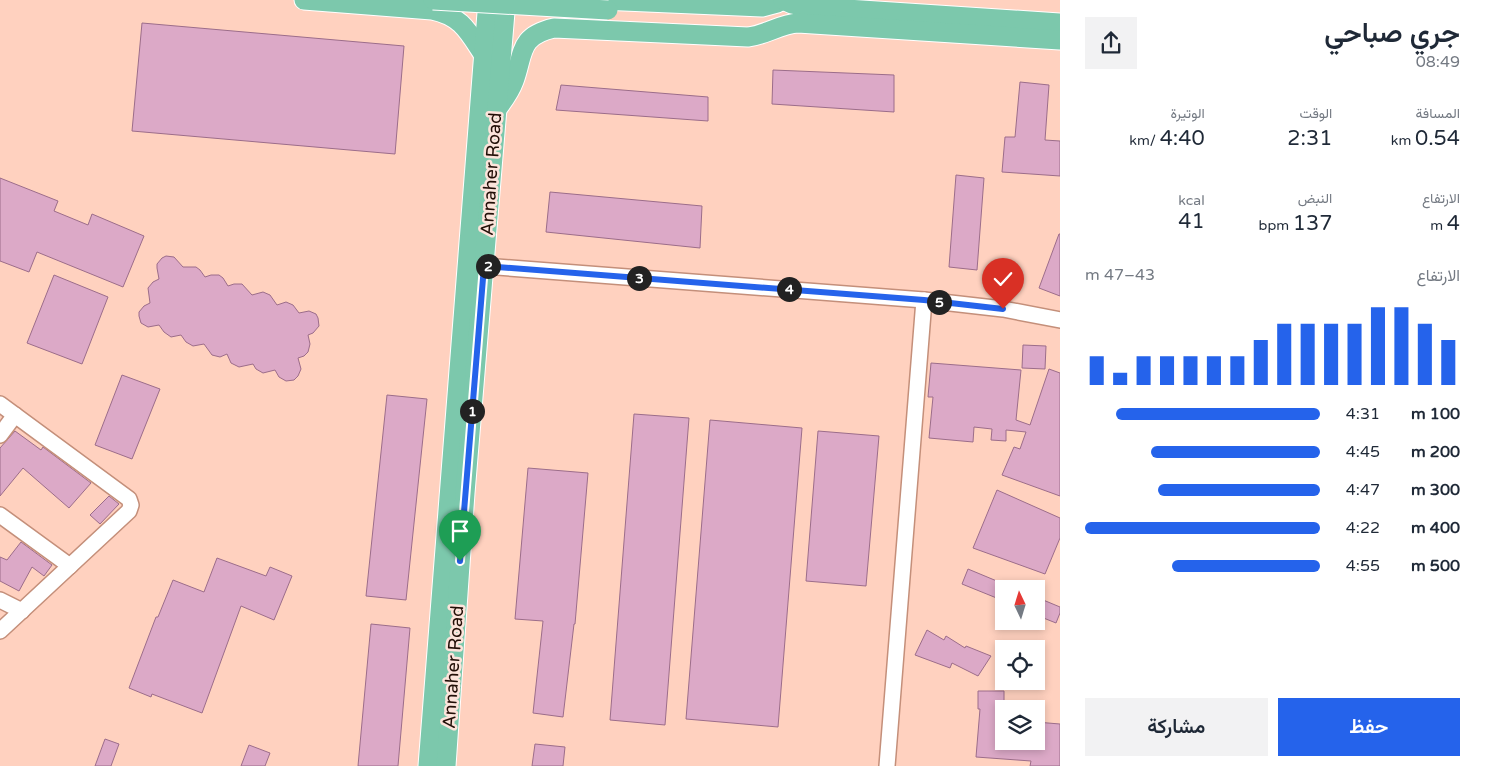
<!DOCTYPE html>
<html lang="ar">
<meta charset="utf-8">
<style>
body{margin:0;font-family:"Varela Round",Vazirmatn,sans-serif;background:#f2f2f3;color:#1f2937;direction:rtl;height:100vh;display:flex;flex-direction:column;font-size:19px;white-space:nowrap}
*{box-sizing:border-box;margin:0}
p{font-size:16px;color:#747a83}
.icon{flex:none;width:28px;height:28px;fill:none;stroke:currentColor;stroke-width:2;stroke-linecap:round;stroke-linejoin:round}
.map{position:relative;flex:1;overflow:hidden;direction:ltr}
.drawer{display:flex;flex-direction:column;background:#fff;width:425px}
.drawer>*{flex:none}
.needle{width:32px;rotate:356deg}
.controls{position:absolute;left:995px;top:580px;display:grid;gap:10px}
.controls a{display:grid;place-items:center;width:50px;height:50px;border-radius:0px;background:#fff;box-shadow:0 2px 8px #0003;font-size:25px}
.pin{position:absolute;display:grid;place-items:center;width:42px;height:42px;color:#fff;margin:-51px -21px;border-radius:50% 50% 50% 0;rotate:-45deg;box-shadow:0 0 5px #0007}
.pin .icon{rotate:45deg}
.km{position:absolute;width:25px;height:25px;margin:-12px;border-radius:50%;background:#222;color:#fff;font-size:14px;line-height:25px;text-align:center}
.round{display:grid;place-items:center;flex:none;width:52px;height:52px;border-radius:0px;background:#f2f2f3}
.overview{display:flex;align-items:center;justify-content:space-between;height:85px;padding:0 25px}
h1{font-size:28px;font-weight:600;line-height:38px}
.figures{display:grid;grid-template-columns:repeat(3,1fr);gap:8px;height:85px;padding:5px 25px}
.figures div{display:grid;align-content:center}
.figures b{font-size:21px;font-weight:600}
.figures small{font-size:14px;font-weight:400}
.figures p{font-size:14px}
.chart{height:140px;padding:10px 25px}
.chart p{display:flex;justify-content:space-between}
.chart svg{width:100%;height:90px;margin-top:5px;stroke:#2563eb;stroke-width:6}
.primary-button{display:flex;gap:10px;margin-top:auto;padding:10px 25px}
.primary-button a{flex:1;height:58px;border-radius:0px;background:#2563eb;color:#fff;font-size:20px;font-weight:600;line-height:58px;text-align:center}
.primary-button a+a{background:#f2f2f3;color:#1f2937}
ul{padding:0 25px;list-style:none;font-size:16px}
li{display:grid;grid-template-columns:80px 60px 1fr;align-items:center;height:38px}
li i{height:12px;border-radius:6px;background:#2563eb}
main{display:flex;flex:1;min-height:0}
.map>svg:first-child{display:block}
.building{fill:#dca9c7;stroke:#9c6d8a}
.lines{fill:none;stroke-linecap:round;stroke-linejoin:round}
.minor-casing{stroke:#c48f7a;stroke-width:18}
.major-casing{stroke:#fff;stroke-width:21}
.minor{stroke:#fff;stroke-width:15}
.major{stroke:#7cc8ac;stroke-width:19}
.major-bridge-casing{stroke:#fff;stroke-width:21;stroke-linecap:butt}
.major-bridge{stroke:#7cc8ac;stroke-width:19}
.route-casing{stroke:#fff;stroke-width:10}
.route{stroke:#2563eb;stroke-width:6}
.labels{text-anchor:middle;stroke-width:5;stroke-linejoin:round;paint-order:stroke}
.street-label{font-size:18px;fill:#220f07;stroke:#fce4db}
</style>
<main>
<section class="drawer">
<div class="overview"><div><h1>جري صباحي</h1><p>08:49</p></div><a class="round"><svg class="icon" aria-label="share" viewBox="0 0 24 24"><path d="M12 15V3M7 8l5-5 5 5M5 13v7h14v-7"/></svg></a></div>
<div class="figures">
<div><p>المسافة</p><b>0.54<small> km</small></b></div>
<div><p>الوقت</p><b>2:31</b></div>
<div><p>الوتيرة</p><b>4:40<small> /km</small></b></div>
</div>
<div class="figures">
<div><p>الارتفاع</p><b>4<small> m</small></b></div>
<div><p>النبض</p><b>137<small> bpm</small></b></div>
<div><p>kcal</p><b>41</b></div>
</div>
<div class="chart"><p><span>الارتفاع</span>43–47 m</p>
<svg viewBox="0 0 160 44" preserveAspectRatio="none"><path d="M5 44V30M15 44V38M25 44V30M35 44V30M45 44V30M55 44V30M65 44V30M75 44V22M85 44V14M95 44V14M105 44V14M115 44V14M125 44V6M135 44V6M145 44V14M155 44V22"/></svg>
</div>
<ul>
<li><b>100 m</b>4:31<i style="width:87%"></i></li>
<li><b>200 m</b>4:45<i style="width:72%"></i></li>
<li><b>300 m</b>4:47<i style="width:69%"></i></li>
<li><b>400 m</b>4:22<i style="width:100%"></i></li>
<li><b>500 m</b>4:55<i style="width:63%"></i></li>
</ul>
<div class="primary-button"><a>حفظ</a><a>مشاركة</a></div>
</section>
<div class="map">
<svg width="1060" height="766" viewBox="0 0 1060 766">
<rect width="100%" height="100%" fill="#ffd1bf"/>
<g class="building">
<polygon points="142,23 404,46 395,154 132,131"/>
<polygon points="773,70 894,75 894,112 772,104"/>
<polygon points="1020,82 1049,85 1045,140 1060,141 1060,176 1002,172 1005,137 1015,137"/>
<polygon points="561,85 708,97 708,121 556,110"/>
<polygon points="956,175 984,178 977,270 949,267"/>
<polygon points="0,178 58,201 54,211 88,225 92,214 144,236 123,287 37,252 29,272 0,261"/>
<polygon points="550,192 702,206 700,248 546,232"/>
<polygon points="1059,234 1060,234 1060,296 1039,288"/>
<polygon points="166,256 174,257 183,267 196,267 200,270 205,277 211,275 219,275 223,278 228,286 234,284 242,284 252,295 263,292 270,295 277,305 286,302 293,305 299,313 309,311 316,314 318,318 319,326 313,333 308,335 310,344 308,352 304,356 298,358 301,369 298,376 294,380 286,381 279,377 275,370 263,373 256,369 253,364 239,367 231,363 227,354 220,357 212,355 204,344 193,346 186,342 181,335 171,337 164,332 159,325 148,327 141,323 139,316 139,312 144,306 150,303 148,288 153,282 159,279 157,268 157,264 162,258"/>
<polygon points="54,275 108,297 82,364 27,343"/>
<polygon points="1023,345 1046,346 1045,369 1022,368"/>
<polygon points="931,363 1021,370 1016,420 1030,425 1049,369 1060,373 1060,496 1002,475 1014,447 1020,449 1026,432 1006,430 1006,441 991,440 992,429 974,427 973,442 929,438 933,397 928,397"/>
<polygon points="122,375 160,389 132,459 95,445"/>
<polygon points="387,395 427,399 406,600 366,596"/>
<polygon points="634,414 689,418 665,725 610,720"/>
<polygon points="710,420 802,428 778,727 686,719"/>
<polygon points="15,431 41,450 43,447 91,483 69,508 23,468 0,496 0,448"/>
<polygon points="818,431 879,436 866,586 806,581"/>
<polygon points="528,468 588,473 575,624 574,624 563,717 533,713 543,621 515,619"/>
<polygon points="997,490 1060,518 1060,538 1045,574 973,548"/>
<polygon points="109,496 119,504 100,524 90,515"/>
<polygon points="21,542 52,565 44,576 32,567 19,591 0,581 0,557 7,560"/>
<polygon points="217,558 266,576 270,567 292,576 274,620 241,606 202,713 152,694 151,697 129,688 156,617 158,617 173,580 204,592"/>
<polygon points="968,569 1004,584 1004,601 962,584"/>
<polygon points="1036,597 1060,607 1060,613 1056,623 1036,615"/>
<polygon points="371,624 410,628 398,766 358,766"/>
<polygon points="927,630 944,640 946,636 965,648 966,646 991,656 978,676 952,663 950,668 915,655"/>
<polygon points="978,691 1004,691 1004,741 1036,741 1036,722 1060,724 1060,766 1030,766 1031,761 976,757 980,709 978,709"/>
<polygon points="105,739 119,744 111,766 95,766"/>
<polygon points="535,744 565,747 563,766 532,766"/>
<polygon points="249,745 270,753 265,766 241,766"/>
</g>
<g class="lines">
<g class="minor-casing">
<g id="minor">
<polyline points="484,266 924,300 1003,309 1060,320"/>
<polyline points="0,404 129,499 131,505 129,511 0,631"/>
<polyline points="0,435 15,415"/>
<polyline points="0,515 70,566"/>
<polyline points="0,600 22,611"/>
<polyline points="887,766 924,300"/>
</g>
</g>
<g class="major-casing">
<g id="major">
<path d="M304 0 432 10C461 16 468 31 483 54"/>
<polyline points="601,0 762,7 777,3 783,0"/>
<polyline points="783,0 792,4 801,6 1060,23"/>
<path d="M497 109C504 100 510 92 514 81 524 54 518 36 554 28L748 37C766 35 780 24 798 23L1060 40"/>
<polyline points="428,766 488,0"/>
<polyline points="446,766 465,493 506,0"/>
</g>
</g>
<use href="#minor" class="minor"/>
<use href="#major" class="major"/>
<g class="major-bridge-casing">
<polyline id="major-bridge" points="433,0 608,10"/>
</g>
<use href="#major-bridge" class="major-bridge"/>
</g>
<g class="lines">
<g class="route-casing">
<polyline id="route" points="460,561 484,266 924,300 1003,309"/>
</g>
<use href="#route" class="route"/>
</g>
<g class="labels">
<g class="street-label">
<text transform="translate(491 174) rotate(-86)" y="6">Annaher Road</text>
<text transform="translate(453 667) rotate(-86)" y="6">Annaher Road</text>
</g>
</g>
</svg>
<div class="controls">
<a><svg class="needle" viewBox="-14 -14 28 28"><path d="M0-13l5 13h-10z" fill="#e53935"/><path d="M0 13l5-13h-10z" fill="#747a83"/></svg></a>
<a><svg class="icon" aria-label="locate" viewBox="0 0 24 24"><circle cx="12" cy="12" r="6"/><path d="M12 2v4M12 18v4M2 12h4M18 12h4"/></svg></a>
<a><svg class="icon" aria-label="layers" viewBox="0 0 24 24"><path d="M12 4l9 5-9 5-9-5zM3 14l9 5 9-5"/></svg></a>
</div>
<div class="pin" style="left:460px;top:561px;background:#1e9e55"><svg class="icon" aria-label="arrive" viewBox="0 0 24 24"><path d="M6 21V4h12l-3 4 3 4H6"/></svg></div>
<div class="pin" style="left:1003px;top:309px;background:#d93025"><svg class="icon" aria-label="check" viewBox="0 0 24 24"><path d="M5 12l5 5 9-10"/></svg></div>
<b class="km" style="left:472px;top:411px">1</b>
<b class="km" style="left:488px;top:266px">2</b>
<b class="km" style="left:639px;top:278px">3</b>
<b class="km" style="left:789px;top:289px">4</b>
<b class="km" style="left:939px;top:302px">5</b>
</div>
</main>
